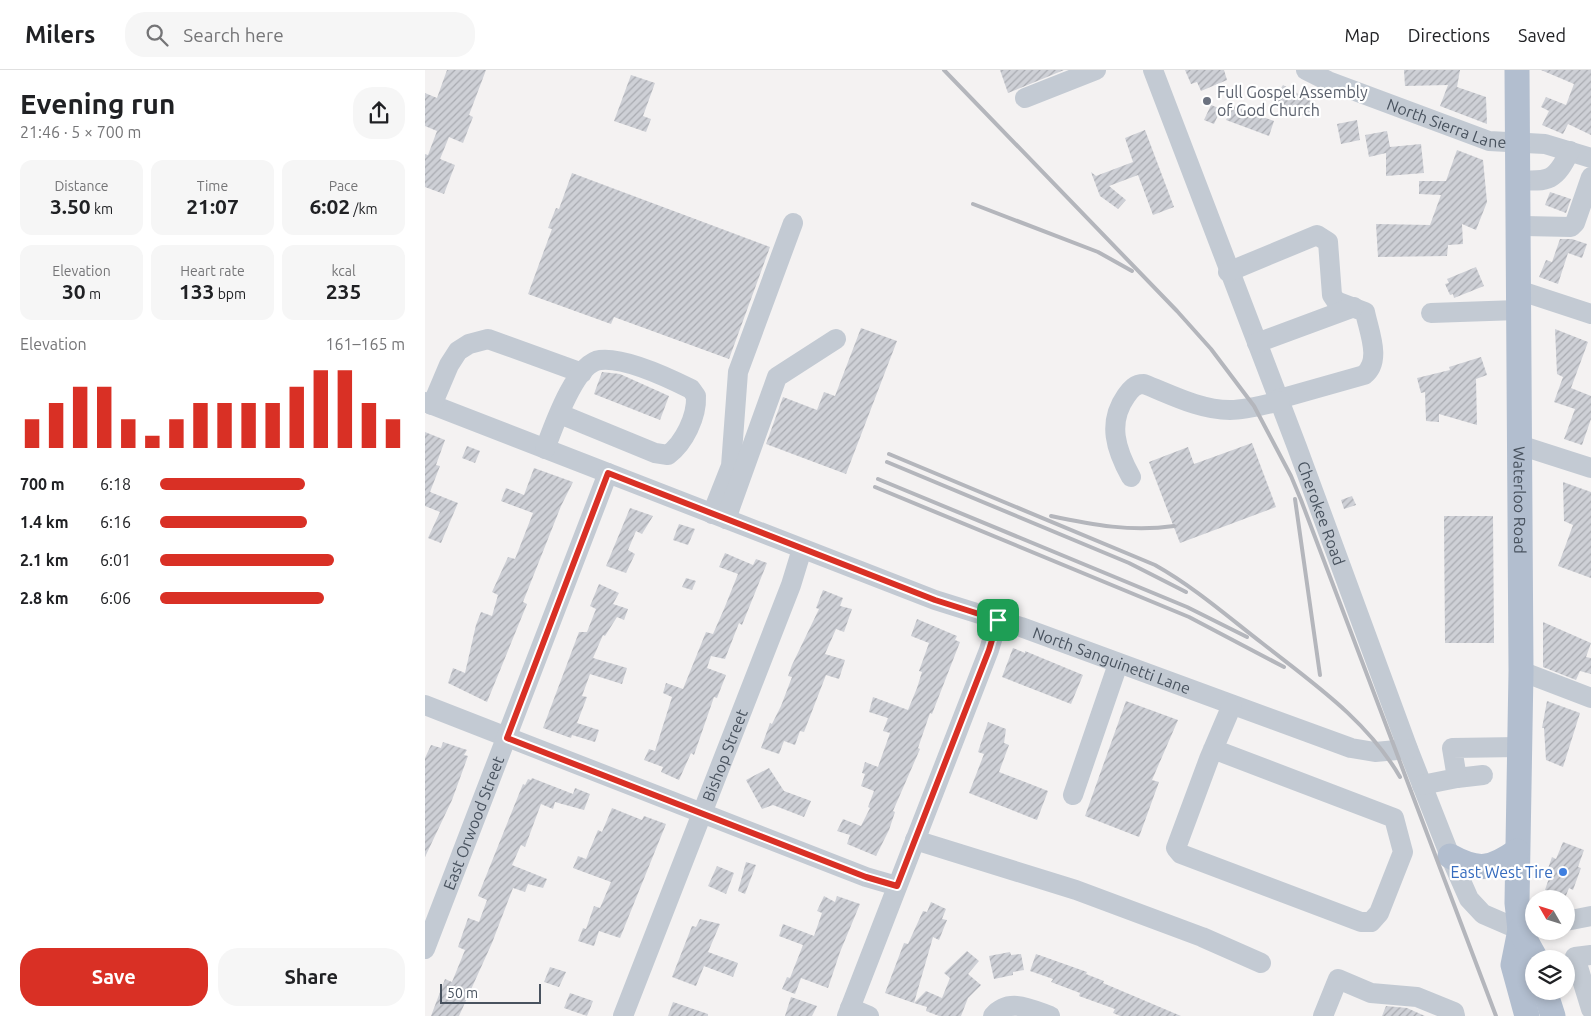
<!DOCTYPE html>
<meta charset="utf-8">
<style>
body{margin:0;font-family:Ubuntu,sans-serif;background:#f6f6f6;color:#202124;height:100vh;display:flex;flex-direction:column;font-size:19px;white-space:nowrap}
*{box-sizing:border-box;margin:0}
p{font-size:16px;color:#757577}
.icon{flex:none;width:28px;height:28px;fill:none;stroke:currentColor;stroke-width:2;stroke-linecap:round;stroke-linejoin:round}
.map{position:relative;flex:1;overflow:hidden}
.drawer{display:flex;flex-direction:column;background:#fff;width:425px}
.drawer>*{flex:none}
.needle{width:32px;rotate:309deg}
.buttons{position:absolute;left:1100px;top:820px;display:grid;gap:10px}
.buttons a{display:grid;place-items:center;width:50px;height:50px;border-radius:50%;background:#fff;box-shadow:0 2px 8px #0003;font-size:25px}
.scale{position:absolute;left:15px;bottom:12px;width:101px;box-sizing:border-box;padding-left:5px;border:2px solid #49535f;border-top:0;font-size:14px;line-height:18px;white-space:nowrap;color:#49535f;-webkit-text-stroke:4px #fff;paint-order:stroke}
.pin{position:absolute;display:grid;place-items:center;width:42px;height:42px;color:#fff;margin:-21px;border-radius:10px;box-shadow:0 2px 8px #0006}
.round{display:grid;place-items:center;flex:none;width:52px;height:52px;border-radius:20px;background:#f6f6f6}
.head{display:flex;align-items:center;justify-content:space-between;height:85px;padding:0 20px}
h1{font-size:28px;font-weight:700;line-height:38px}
.figures{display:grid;grid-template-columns:repeat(3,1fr);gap:8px;height:85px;padding:5px 20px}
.figures div{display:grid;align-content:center;border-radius:12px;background:#f6f6f6;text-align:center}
.figures b{font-size:21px;font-weight:700}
.figures small{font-size:14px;font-weight:400}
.figures p{font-size:14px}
.chart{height:140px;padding:10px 20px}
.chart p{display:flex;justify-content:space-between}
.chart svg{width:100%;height:90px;margin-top:5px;stroke:#d93025;stroke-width:6}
.action{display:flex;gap:10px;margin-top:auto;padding:10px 20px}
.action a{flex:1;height:58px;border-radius:20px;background:#d93025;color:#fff;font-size:20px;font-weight:700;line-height:58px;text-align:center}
.action a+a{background:#f6f6f6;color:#202124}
ul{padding:0 20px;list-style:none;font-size:16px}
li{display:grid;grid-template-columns:80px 60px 1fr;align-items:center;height:38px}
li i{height:12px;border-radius:6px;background:#d93025}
header{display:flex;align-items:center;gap:30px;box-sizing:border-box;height:70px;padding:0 25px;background:#fff;border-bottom:1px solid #e0e0e0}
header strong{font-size:24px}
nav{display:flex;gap:28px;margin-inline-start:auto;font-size:18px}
.search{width:350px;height:45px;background:#f6f6f6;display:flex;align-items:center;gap:12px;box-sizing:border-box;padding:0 18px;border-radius:20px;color:#757577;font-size:19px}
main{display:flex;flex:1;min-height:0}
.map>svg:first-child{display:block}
.building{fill:url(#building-hatch)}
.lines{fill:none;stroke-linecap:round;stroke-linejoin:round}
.minor{stroke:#c3cad3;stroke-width:20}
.major{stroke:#b2becf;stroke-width:25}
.rail{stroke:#b4b6bc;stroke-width:4}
.route-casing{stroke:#fff;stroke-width:10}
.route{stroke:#d93025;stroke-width:6}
.worship-dot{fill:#6b7280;stroke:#fff;stroke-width:2}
.shop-dot{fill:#3f7fe0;stroke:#fff;stroke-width:2}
.labels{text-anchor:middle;stroke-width:4.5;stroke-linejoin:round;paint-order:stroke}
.worship-label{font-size:16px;fill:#5b616d;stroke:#fff;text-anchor:start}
.street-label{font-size:16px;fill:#49535f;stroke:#fff}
.shop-label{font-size:16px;fill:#366cbe;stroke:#fff;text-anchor:end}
</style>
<header>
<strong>Milers</strong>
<div class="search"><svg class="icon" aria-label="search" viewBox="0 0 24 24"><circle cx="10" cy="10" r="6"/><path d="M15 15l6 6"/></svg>Search here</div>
<nav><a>Map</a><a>Directions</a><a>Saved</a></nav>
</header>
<main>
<section class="drawer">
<div class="head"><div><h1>Evening run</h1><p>21:46 · 5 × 700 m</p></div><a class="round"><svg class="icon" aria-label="share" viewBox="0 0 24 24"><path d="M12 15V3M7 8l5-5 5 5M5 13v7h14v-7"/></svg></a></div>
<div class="figures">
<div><p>Distance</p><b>3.50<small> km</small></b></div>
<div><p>Time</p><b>21:07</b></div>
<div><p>Pace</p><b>6:02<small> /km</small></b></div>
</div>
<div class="figures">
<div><p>Elevation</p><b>30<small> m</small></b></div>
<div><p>Heart rate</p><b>133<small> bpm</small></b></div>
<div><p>kcal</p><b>235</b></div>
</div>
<div class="chart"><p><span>Elevation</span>161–165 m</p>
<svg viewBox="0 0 160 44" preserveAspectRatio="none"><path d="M5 44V30M15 44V22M25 44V14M35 44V14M45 44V30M55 44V38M65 44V30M75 44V22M85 44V22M95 44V22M105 44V22M115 44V14M125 44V6M135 44V6M145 44V22M155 44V30"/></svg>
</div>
<ul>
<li><b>700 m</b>6:18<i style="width:59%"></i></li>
<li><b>1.4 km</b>6:16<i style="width:60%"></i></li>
<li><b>2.1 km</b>6:01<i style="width:71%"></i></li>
<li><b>2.8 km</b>6:06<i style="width:67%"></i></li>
</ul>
<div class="action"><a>Save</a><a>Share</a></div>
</section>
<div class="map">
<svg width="1166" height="946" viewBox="0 0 1166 946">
<defs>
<pattern id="building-hatch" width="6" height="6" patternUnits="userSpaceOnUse" patternTransform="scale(1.25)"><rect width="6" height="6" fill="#ced0d6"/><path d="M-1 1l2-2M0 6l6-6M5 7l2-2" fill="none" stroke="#a9abb1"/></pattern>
</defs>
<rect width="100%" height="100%" fill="#f4f2f2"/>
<g class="building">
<polygon points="22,0 61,0 44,45 48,47 38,73 24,67 15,89 30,95 19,124 0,117 0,84 3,85 12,61 0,56 0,23 12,28"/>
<polygon points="575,0 639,0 583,23"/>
<polygon points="760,0 799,0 802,10 776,21 772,12 766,14"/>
<polygon points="979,0 1035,0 1032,17 1061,27 1062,54 1015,36 1023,15 980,16"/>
<polygon points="1116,0 1166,0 1166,65 1143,54 1138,64 1117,55 1124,41 1116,37 1121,27 1141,35 1149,14"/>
<polygon points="206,5 230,13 218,46 226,49 221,62 189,51"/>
<polygon points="858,15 891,34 883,48 849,29"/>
<polygon points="786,35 796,39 789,54 779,50"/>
<polygon points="808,36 849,51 844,66 801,50"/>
<polygon points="932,50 935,70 916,74 912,54"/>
<polygon points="720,60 749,137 728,145 713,105 684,116 701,130 693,139 675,126 666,102 671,106 708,92 700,68"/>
<polygon points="962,61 965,77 996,74 999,103 961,106 961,83 944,87 940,65"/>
<polygon points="1032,80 1058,90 1062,132 1051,160 1037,154 1038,174 1023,175 1022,186 953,187 951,154 1005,155 1016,125 994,124 994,111 1021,111"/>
<polygon points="147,103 345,177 304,289 189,247 186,254 103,224 127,159 123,158 131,138 134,139"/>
<polygon points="1125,122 1146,129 1141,143 1120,135"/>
<polygon points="1135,169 1147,169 1162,174 1157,188 1143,183 1133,214 1114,207 1121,190 1127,192"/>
<polygon points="1051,197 1059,216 1029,228 1028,224 1025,225 1020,214 1024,213 1022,209"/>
<polygon points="436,258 472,271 421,404 341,374 358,327 392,340 399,322 410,326"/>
<polygon points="1130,259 1163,272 1146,318 1166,326 1166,349 1157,375 1139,369 1150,339 1129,332 1138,307 1132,304"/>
<polygon points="1056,287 1062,305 1051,309 1052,355 1014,344 1014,352 1001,351 1000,322 996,323 992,308 1025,300 1024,297"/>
<polygon points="177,302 195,304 244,326 235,350 169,324"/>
<polygon points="0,362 20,370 11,395 15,396 5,422 33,433 16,473 3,468 15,442 0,436"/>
<polygon points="827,373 851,437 755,473 724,392 763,377 769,394"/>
<polygon points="42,376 55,381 50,393 37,388"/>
<polygon points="109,398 148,412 136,436 98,532 102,534 62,632 23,613 28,598 40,603 51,555 56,542 67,546 73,525 67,522 83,487 90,489 108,443 76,431 81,418 99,425"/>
<polygon points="1138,412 1166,422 1166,508 1133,496 1148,455 1139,451"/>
<polygon points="927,426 931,435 919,439 916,430"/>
<polygon points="205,438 228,446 217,464 211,461 203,480 210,484 201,503 181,496"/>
<polygon points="1019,446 1068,446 1069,573 1020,573"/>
<polygon points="254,454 270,459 263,475 248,470"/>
<polygon points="300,483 328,495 331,489 342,493 319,550 317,555 314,553 300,589 286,586 282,598 301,605 292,628 289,627 269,685 266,683 254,710 236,702 238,697 219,690 224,679 230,681 247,627 238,623 241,613 258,619 281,562 288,564 299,539 313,504 294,497"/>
<polygon points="261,508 271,511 267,520 257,517"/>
<polygon points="174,514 194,523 188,534 203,539 199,550 192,547 180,566 178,565 168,588 202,598 197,614 165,604 157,626 162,627 152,653 174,660 170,672 147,665 146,668 118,658 154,562 162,562 171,539 165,536"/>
<polygon points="398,520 418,528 415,536 427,539 419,562 411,559 400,584 420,590 414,609 401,605 379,662 375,661 370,675 359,671 354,684 336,678 345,653 347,654 356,636 367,607 363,606 367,595 394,539 391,538"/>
<polygon points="492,549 532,566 530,570 535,572 507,644 505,643 493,678 495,679 468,741 470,742 464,760 451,786 422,774 425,765 412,761 418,749 436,756 445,738 443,737 449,721 436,716 440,704 437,703 440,692 453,697 465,663 458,661 463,648 444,642 448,627 483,640 492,618 497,602 494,601 504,573 486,566"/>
<polygon points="1118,552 1166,573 1161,587 1166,588 1166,604 1155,601 1151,610 1118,597"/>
<polygon points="588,578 600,583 600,581 658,605 646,634 577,607"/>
<polygon points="701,631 753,650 727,710 734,712 714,767 660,746"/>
<polygon points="1122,631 1155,643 1138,697 1121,690 1119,658 1117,658"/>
<polygon points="563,652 581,659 579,673 584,675 574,702 623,721 612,750 544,723 559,684 553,682"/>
<polygon points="18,672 42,680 39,685 43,686 27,730 0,787 0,688 6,675 16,678"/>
<polygon points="344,698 359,721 386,731 379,747 348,735 337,739 321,710"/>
<polygon points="107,708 148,724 150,718 165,724 159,740 130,732 128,739 116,734 100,777 96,775 87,795 122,809 118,818 103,814 100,822 88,818 67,873 34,946 6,946 20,909 27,912 40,880 33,877 43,848 54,852 62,830 53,826 98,714 100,715 103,709 106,710"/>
<polygon points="187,738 217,750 219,746 241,754 195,868 174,861 169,876 153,871 158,858 161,859 169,836 175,838 186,812 148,798 153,786 161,789 173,760 177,762"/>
<polygon points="1138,772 1159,780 1153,797 1156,798 1148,820 1144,818 1140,828 1120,820 1124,808 1120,807 1127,787 1131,789"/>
<polygon points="321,792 331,795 320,824 313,821"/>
<polygon points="292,796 309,803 301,824 283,816"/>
<polygon points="399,826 410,832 412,826 435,834 415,882 403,918 376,908 370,924 357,919 362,907 365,908 378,875 354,866 358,854 389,866 397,843 392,841"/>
<polygon points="506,832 521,839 517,849 522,850 514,870 508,867 489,933 460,923 479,873 483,874 498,841 502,842"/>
<polygon points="275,849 295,854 283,882 313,893 308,907 279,896 271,916 247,907 267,856 271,857"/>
<polygon points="542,881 554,891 543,904 556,915 543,928 536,946 514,946 501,941 502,937 489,933 501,921 517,928 525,908 519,903"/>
<polygon points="585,882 586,885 596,884 599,900 588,902 588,905 569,909 564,886"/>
<polygon points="611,884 662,902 661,904 679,911 678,913 756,946 695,946 688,943 690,939 654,926 655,923 626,912 628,909 605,901"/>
<polygon points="125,897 141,902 134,917 119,912"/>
<polygon points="145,923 168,931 162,946 139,938"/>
<polygon points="366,927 392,936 387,946 360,946"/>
<polygon points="248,932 283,944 283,946 243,946"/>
<polygon points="961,936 982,938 1000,946 957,946"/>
</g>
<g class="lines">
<g class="minor">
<path id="s1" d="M728 0 872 377 983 679 1025 786 1044 829 1058 844 1095 860 1109 857"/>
<path id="s2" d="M881 0 903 11 1064 71 1120 74 1166 88"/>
<polyline points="600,28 671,0"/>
<path d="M1092 110C1125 112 1130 111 1145 81"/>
<polyline points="1093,156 1146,157 1150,153 1166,107"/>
<path d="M803 202 892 165 903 172 907 225 911 231 940 242C944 262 957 291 939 305L854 329"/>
<polyline points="1093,220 1166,244"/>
<polyline points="1006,243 1093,240"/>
<polyline points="832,273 929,237"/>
<path id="s3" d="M0 332 510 530 596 557 926 678 950 682 983 679"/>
<polyline points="7,335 24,295 33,281 44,274 63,269 157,303"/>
<polyline points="1094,375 1166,398"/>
<path d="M120 379C128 358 150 293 175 290 199 287 244 308 266 319L271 326C272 347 259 373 243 385L230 383 135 344"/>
<path d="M706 407C691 380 682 353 701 326 706 319 710 314 719 314 747 325 775 340 805 340 821 340 839 335 855 331"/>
<polyline points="287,444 306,396 313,302 368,153"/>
<polyline points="301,449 352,307 411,269"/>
<polyline points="1096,601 1166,628"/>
<polyline points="0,635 441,807 472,816"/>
<polyline points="788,679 969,748 978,782 954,843 946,852 936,852 756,784 751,778 784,689 807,635"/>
<polyline points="1032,708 1058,705"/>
<polyline points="997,715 1032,708 1027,678 1094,677"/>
<polyline points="648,725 693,594"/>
<polyline points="490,770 651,820 777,867 836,893"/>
<polyline points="1141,851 1166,846"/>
<path id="s4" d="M0 879 183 403"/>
<polyline points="1166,885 1150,887 1166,939"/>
<polyline points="425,938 444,946"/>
<path id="s5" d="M198 946 366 515 377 479"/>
<polyline points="422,946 564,580 573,550"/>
<path d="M568 946C584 927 606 939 625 946"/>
<polyline points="898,946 913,909 946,923 992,927 1029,942 1030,946"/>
</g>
<g class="major">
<path id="s6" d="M1092 0 1096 601 1092 833 1095 860 1088 895 1102 946"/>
<path d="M1025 786C1054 802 1066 799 1092 781"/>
<polyline points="1095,860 1111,889"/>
<polyline points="1120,921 1128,946"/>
</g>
<g class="rail">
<polyline points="519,0 752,241 786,279 829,336 866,406 876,430 1071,946"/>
<polyline points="548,134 673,182 707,201"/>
<path d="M464 384 730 495C769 517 802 546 837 573 889 614 942 650 975 707"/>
<polyline points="462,392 704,493 761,522"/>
<polyline points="453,409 762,537 822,567"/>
<polyline points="450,417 764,547 859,597"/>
<polyline points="870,429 895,605"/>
<path d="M626 446C668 455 706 462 749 456"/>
</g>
</g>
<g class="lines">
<g class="route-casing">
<polygon id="route" points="183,403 510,530 573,550 564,580 472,816 441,807 82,668"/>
</g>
<use href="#route" class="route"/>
</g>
<circle class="worship-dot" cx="782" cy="31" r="5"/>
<circle class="shop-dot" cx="1138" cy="802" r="5"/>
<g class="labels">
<g class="worship-label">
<text x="792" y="28">Full Gospel Assembly<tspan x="792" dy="18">of God Church</tspan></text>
</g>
<g class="street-label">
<text dy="6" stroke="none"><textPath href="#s2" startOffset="151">North Sierra Lane</textPath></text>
<text dy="6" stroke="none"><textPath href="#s6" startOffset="430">Waterloo Road</textPath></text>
<text dy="6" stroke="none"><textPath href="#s1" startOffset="474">Cherokee Road</textPath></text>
<text dy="6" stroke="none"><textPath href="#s3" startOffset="734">North Sanguinetti Lane</textPath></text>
<text dy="6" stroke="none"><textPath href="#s5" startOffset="280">Bishop Street</textPath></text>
<text dy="6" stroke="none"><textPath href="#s4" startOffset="135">East Orwood Street</textPath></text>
</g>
<g class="shop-label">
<text x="1128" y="808">East West Tire</text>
</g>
</g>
</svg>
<div class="buttons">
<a><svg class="needle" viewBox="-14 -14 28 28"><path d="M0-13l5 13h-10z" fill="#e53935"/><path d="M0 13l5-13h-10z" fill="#757577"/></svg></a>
<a><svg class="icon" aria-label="layers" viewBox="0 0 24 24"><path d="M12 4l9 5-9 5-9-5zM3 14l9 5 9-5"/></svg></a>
</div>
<div class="scale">50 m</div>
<div class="pin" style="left:573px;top:550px;background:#1e9e55"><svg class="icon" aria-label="arrive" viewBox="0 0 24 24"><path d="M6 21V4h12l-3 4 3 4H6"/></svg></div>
</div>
</main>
